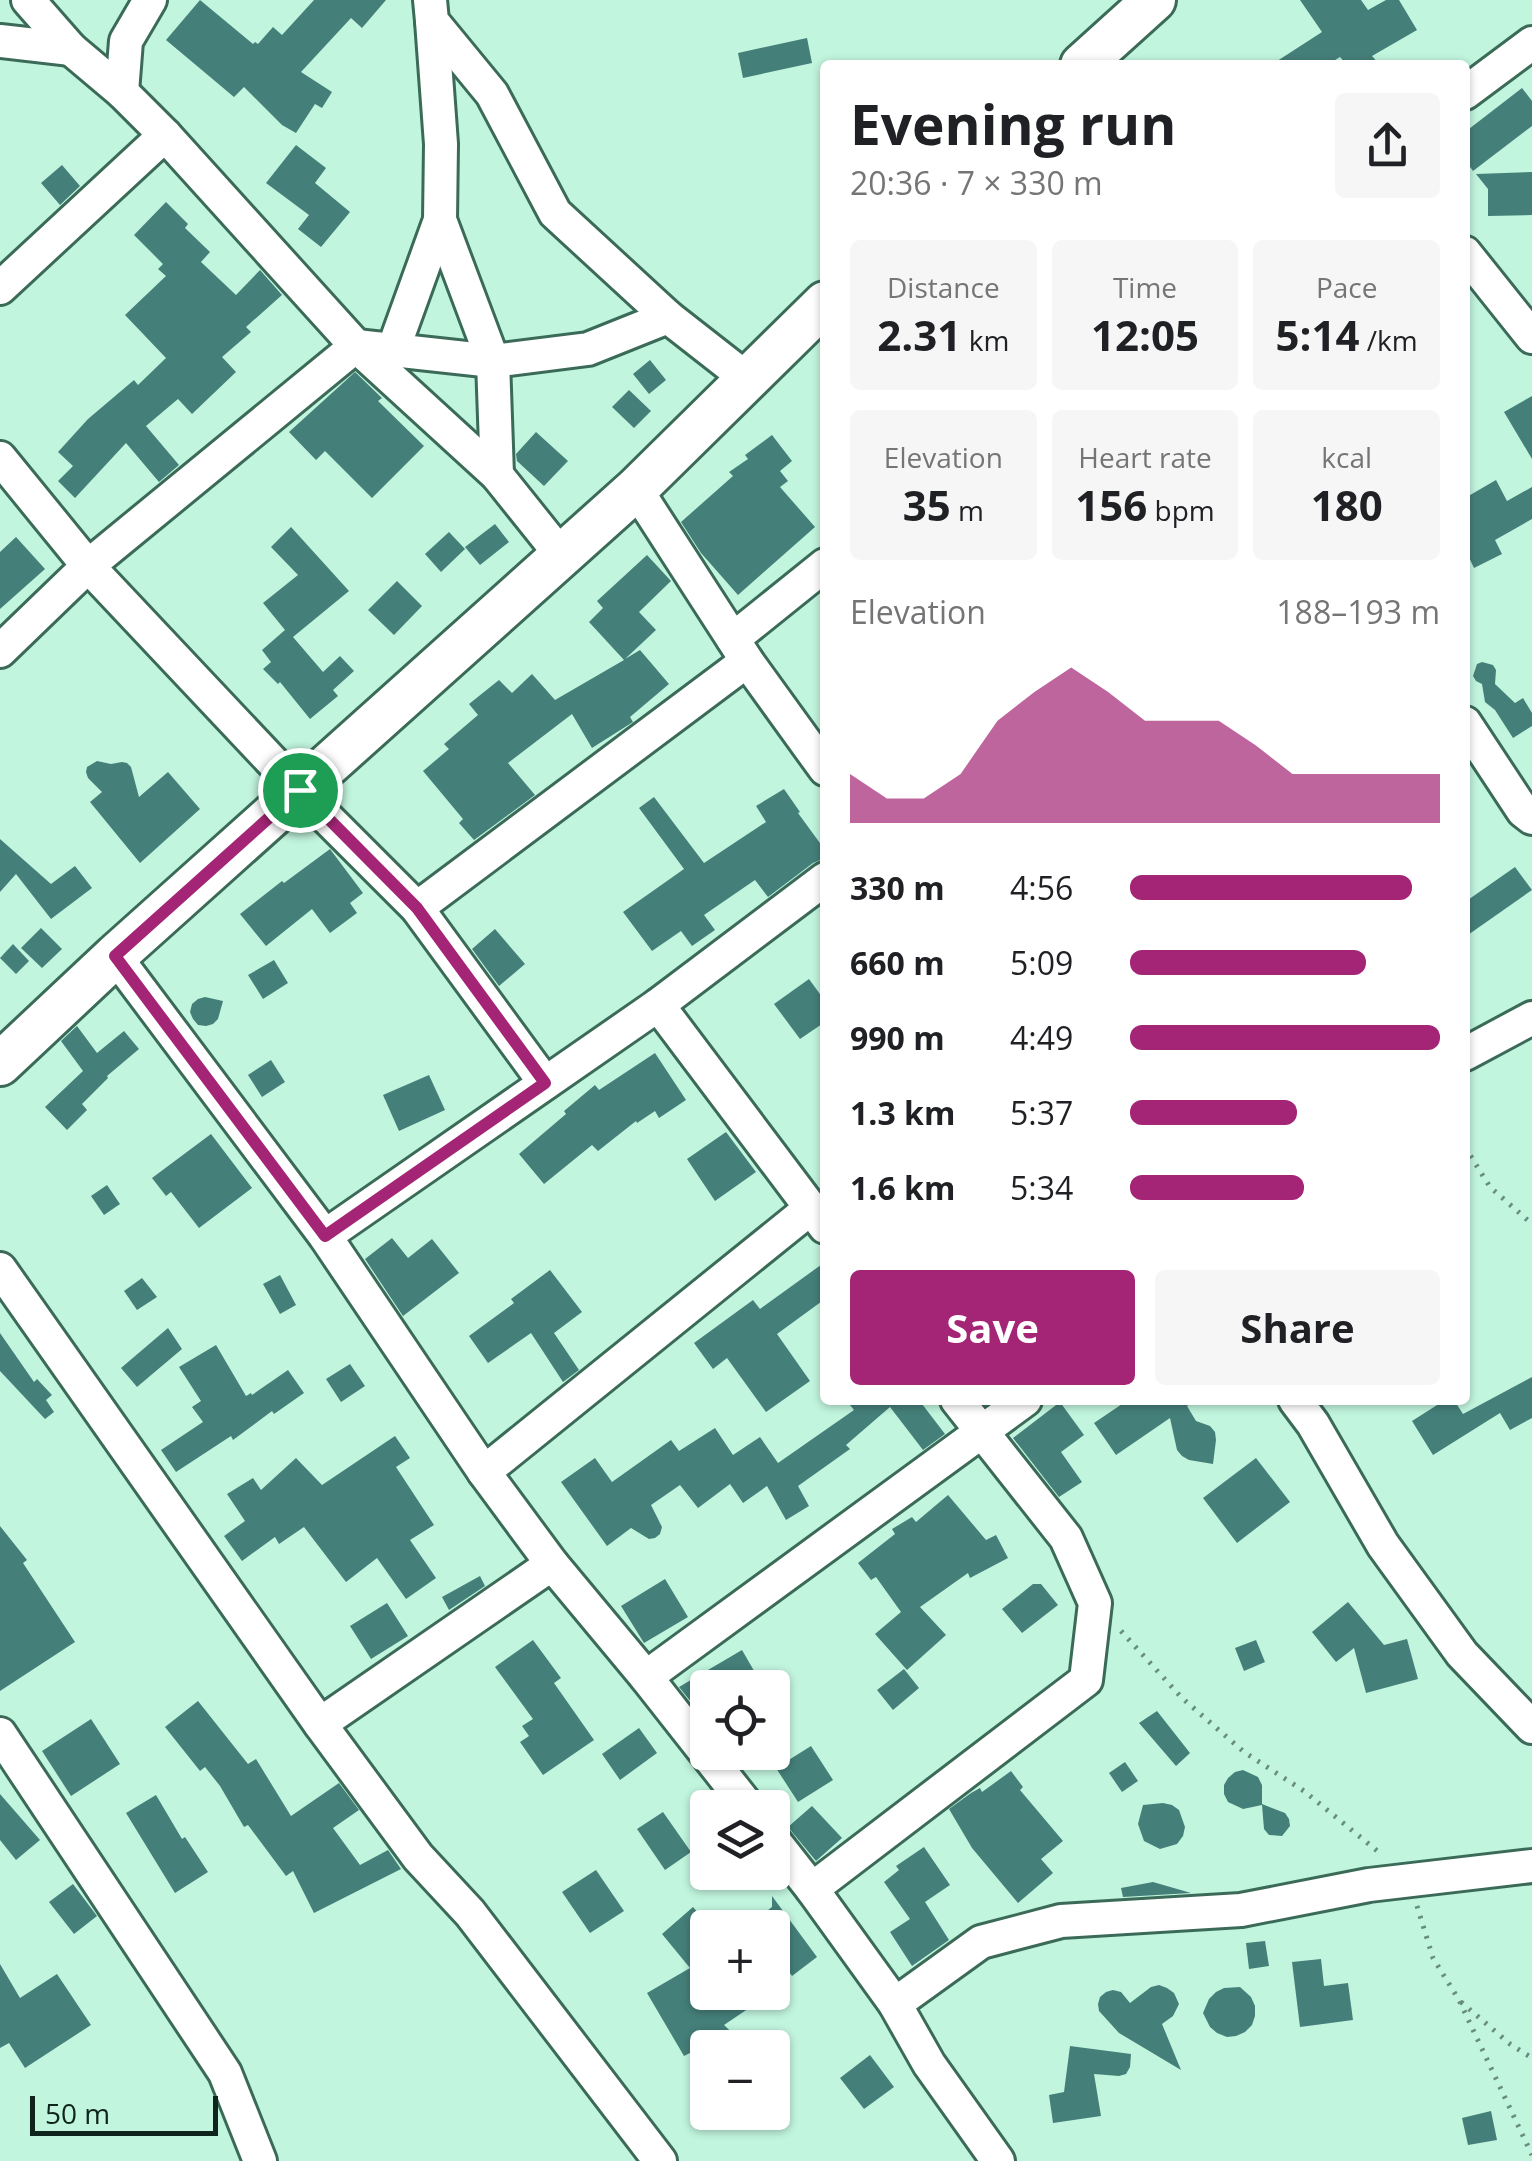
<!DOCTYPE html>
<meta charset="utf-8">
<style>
body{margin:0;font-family:"Open Sans",sans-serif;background:#f6f6f6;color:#202124;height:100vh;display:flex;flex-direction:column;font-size:38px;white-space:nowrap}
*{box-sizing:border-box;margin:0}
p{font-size:32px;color:#757577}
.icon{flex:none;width:55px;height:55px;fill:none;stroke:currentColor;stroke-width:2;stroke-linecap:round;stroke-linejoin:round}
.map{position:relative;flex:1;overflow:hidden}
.details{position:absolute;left:820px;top:60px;width:650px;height:1345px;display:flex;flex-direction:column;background:#fff;border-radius:10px;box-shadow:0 2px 8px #0004}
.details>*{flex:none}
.controls{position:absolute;left:690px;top:1670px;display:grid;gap:20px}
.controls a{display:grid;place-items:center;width:100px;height:100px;border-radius:10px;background:#fff;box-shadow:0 2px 8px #0004;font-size:50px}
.scale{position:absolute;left:30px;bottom:25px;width:188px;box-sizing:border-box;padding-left:10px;border:5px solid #0f241c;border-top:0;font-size:28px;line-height:35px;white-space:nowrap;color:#0f241c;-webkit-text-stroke:8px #c1f5de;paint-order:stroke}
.pin{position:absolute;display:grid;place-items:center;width:85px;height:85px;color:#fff;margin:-42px;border:5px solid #fff;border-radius:50%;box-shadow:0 2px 10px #0007}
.round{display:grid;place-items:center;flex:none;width:105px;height:105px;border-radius:10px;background:#f6f6f6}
.head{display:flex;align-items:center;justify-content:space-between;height:170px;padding:0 30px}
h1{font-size:55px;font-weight:700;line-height:75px}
.stats{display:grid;grid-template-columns:repeat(3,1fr);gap:15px;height:170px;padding:10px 30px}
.stats div{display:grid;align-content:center;border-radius:10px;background:#f6f6f6;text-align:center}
.stats b{font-size:42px;font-weight:700}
.stats small{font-size:28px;font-weight:400}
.stats p{font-size:28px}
.chart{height:280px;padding:20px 30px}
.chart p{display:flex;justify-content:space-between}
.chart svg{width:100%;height:180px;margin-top:10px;fill:#a42576;opacity:.7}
.cta{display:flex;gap:20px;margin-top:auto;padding:20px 30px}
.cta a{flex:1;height:115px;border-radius:10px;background:#a42576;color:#fff;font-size:40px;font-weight:700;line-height:115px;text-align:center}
.cta a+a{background:#f6f6f6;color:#202124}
ul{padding:0 30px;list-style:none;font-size:32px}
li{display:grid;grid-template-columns:160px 120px 1fr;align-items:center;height:75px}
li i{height:25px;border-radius:12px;background:#a42576}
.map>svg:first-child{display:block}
.building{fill:#457f79}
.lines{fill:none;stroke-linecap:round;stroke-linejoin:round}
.minor-casing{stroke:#3b6b58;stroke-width:38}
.major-casing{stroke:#3b6b58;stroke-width:48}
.path{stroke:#688c7d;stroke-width:5;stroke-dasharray:2.5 8;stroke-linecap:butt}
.minor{stroke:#fff;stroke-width:32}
.major{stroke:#fff;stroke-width:42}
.route-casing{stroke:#fff;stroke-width:20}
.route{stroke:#a42576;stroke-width:12}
</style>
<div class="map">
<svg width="1532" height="2161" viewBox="0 0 1532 2161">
<rect width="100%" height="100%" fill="#c1f5de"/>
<g class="building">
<polygon points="200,0 253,44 255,42 258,44 273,27 282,35 314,0 386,0 362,28 351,18 301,72 332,92 322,108 315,104 296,133 282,125 244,87 234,97 166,40"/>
<polygon points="1300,0 1361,0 1368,10 1386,0 1399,0 1417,30 1372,56 1380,65 1347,65 1340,57 1327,65 1271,65 1322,32"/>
<polygon points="807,38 812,63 743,78 738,53"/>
<polygon points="1522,88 1532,101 1532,126 1473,171 1465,160 1465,132"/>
<polygon points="296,145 326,168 315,183 350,212 321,247 298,229 309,215 266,183"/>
<polygon points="62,165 80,186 60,205 41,183"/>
<polygon points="1532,172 1532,215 1488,216 1488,189 1476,174"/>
<polygon points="166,202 188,224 185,228 210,252 201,262 236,295 260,270 282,295 246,327 251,332 222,357 236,372 192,414 178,399 146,426 179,465 159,482 126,443 75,498 58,481 73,466 58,452 88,419 134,380 138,385 166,358 125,315 166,276 158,269 163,264 134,235"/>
<polygon points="650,360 666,380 649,394 633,374"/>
<polygon points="355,372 382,398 378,401 424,446 372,498 325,451 316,460 289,432"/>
<polygon points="629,390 651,411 634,428 612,407"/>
<polygon points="1532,396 1532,459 1504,412"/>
<polygon points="536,432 568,461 544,486 517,461 516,454"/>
<polygon points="772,435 792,461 780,471 788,481 780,487 815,527 738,595 701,553 681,522 733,476 729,472 748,459 745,455"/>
<polygon points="1496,480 1507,501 1532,487 1532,519 1495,540 1502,554 1474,568 1465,549 1465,498"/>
<polygon points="495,524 509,542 480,565 465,547"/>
<polygon points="291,527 349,591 293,637 323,672 340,656 354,671 333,690 338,696 310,719 280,682 278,684 263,669 271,662 262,650 285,630 263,603 298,575 271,547"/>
<polygon points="449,532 465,549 441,572 425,554"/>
<polygon points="16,537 45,569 0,609 0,552"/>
<polygon points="647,555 671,581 639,612 656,630 625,659 640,650 669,684 630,717 633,722 592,748 572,714 508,763 535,795 474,840 459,823 463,819 423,771 449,749 444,744 478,715 469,704 499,680 512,693 532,674 555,700 624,660 589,622 603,608 597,601"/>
<polygon points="397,581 422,606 394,635 368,610"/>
<polygon points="1482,662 1493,665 1496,670 1495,684 1515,703 1523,698 1532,713 1532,726 1513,738 1495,710 1485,702 1482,684 1476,681 1473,676 1477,664"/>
<polygon points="97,761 111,764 122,762 127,763 131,767 139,797 168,772 200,809 140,863 90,802 102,792 88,778 86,772 87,767"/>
<polygon points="784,789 800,812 798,813 825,850 825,858 813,863 768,897 755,880 704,915 715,930 692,946 681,931 652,951 623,912 684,869 639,808 654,797 704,863 766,822 756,806"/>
<polygon points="0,839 51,884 75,866 92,888 51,919 16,874 0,892"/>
<polygon points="330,849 363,893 350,903 357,913 330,933 312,909 266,946 240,914 282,881 284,883"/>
<polygon points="1515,867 1532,890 1465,937 1465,902"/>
<polygon points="41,928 62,949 42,968 21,948"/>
<polygon points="495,929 525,964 499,986 472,949"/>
<polygon points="13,944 29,961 16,974 0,958"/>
<polygon points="274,960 288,983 263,999 248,975"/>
<polygon points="809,979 825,1001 825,1022 800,1039 774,1004"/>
<polygon points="205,997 223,1001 218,1019 213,1024 206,1026 198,1025 193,1019 190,1012 192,1004 198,999"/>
<polygon points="77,1026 97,1053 124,1031 139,1049 107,1076 108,1078 82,1104 87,1110 67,1130 45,1107 83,1071 61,1041"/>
<polygon points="655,1053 686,1100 659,1118 655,1111 637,1123 636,1121 598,1151 592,1145 544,1184 519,1154 566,1114 564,1111 595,1085 599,1090"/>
<polygon points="271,1060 285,1082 262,1097 248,1075"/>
<polygon points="429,1075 445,1110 399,1131 383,1095"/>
<polygon points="726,1132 756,1172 715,1201 687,1159"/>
<polygon points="211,1134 252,1188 199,1228 171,1192 166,1196 152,1178"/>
<polygon points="107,1185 120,1204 104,1215 91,1196"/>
<polygon points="392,1238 408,1258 432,1239 459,1273 403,1316 365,1259"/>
<polygon points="825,1262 825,1299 777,1334 810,1381 766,1412 727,1358 713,1369 694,1343 753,1300 760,1309"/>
<polygon points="550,1270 582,1312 554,1333 579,1370 563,1382 531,1333 488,1363 469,1336 514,1303 511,1299"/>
<polygon points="280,1275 296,1305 280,1314 263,1284"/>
<polygon points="142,1278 157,1297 137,1310 124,1291"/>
<polygon points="168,1328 182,1349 137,1387 121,1368"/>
<polygon points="0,1333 34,1382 37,1379 52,1395 46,1400 54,1412 45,1419 0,1371"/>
<polygon points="216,1345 246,1396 251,1393 252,1395 288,1370 304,1393 274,1414 272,1411 233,1440 231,1436 176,1472 161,1450 203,1422 192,1407 201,1401 179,1367"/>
<polygon points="350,1364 365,1386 341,1402 326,1379"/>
<polygon points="1532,1377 1532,1418 1510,1430 1500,1413 1433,1455 1412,1421 1445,1400 1454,1400 1463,1414"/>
<polygon points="846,1400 919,1400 945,1434 923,1450 890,1407 846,1445 850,1449 798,1486 809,1506 786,1520 767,1486 743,1503 730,1484 698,1508 680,1485 651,1505 662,1527 660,1534 655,1538 649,1539 631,1528 607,1546 561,1482 595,1458 612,1482 671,1440 679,1451 715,1428 733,1455 760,1437 778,1463 854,1410"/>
<polygon points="1128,1400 1197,1400 1187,1406 1196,1421 1210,1426 1215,1432 1216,1440 1213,1464 1189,1460 1182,1456 1177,1450 1170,1418 1116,1455 1094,1423"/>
<polygon points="1060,1402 1084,1435 1061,1452 1082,1482 1059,1497 1013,1438"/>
<polygon points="395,1436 410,1458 396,1467 434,1525 410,1540 436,1578 406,1599 377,1558 346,1582 304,1527 279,1544 275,1537 242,1561 224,1536 245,1521 227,1494 253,1478 261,1490 296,1458 322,1485"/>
<polygon points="1256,1458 1290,1502 1237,1543 1203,1498"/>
<polygon points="948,1495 986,1540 996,1535 1008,1558 970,1578 968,1573 920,1607 946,1635 907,1670 875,1634 901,1612 876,1577 871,1580 858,1563 895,1534 892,1529 912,1517 916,1522"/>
<polygon points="0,1526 27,1560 23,1563 75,1642 0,1691"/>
<polygon points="480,1576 485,1586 449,1610 442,1597"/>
<polygon points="665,1579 688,1617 644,1643 621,1606"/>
<polygon points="1033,1584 1041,1584 1058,1605 1022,1633 1002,1609"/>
<polygon points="1348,1602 1384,1645 1407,1639 1418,1679 1366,1693 1354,1648 1336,1662 1312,1632"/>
<polygon points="387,1603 408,1636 371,1659 350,1626"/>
<polygon points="533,1640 561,1678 554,1683 594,1740 543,1775 520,1742 529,1736 522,1726 533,1719 495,1667"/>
<polygon points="1256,1640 1265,1662 1244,1671 1235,1648"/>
<polygon points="742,1650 764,1688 708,1688 708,1723 679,1687"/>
<polygon points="904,1669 919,1688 893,1710 877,1690"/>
<polygon points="198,1701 248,1764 256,1759 291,1816 339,1783 359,1810 333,1828 360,1865 388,1850 401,1869 314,1913 293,1871 286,1876 248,1825 244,1827 220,1786 205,1767 200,1771 165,1727"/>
<polygon points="1157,1711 1190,1753 1176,1766 1139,1723"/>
<polygon points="91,1719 120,1764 71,1796 42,1751"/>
<polygon points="639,1728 657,1753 620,1780 602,1754"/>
<polygon points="811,1746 833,1780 798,1802 776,1768"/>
<polygon points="1125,1762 1138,1781 1122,1792 1109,1773"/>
<polygon points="1243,1770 1258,1777 1262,1785 1262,1804 1285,1813 1289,1819 1290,1826 1282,1836 1269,1835 1264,1829 1262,1805 1243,1809 1228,1802 1224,1794 1224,1785 1228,1778 1235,1772"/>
<polygon points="1011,1771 1023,1787 1020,1790 1063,1841 1041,1859 1053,1873 1018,1903 972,1848 949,1809 971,1793 980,1788 982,1792"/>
<polygon points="0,1794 40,1840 16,1860 0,1840"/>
<polygon points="156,1795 182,1839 185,1837 208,1872 175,1893 126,1813"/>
<polygon points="1163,1803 1172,1805 1179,1810 1185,1827 1183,1836 1177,1844 1160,1849 1144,1841 1138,1824 1143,1805"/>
<polygon points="812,1806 842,1838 816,1861 788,1827"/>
<polygon points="663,1812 691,1852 665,1870 637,1829"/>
<polygon points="924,1847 950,1885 925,1902 949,1940 912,1966 890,1932 910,1919 884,1882 899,1870 896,1866"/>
<polygon points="596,1870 624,1911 590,1933 562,1892"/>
<polygon points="1153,1882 1191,1893 1123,1897 1121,1888"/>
<polygon points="73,1884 97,1916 74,1934 49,1902"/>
<polygon points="772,1896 817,1957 792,1976 772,1949 772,1928 745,1928 772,1907"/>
<polygon points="693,1907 708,1924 708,1992 773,1992 724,2025 748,2048 700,2048 684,2056 647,1993 690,1968 662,1934"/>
<polygon points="1265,1941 1269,1966 1249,1969 1246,1943"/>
<polygon points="1321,1959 1324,1986 1348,1983 1353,2020 1300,2027 1292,1962"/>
<polygon points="0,1964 20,1998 57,1974 91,2025 25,2068 9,2043 0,2048"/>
<polygon points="1159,1985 1167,1988 1174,1993 1179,2004 1173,2016 1162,2024 1181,2070 1119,2033 1099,2011 1098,2004 1100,1997 1106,1992 1113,1990 1121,1992 1130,2003 1151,1987"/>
<polygon points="1240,1987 1251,1997 1255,2006 1255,2016 1252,2025 1245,2032 1236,2036 1227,2037 1217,2033 1210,2027 1203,2013 1209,1999 1216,1992 1224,1988"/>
<polygon points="1070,2046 1131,2054 1130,2067 1126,2074 1119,2076 1094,2074 1101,2116 1053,2123 1049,2095 1064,2092"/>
<polygon points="870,2055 894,2087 864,2109 840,2078"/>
<polygon points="1491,2111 1497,2140 1468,2145 1462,2118"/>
</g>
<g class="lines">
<g class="minor-casing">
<g id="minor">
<polyline points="28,0 71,49 122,92 165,135 356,346 497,475 561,555"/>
<polyline points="430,0 432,21 492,94 555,213 668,317 746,378"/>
<polyline points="0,41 71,49"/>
<polyline points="122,92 126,41 150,0"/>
<polyline points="1465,93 1532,43"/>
<polyline points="440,220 493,361 497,475"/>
<polyline points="1465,253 1532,337"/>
<polyline points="0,288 165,135"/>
<polyline points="393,350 440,220 441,144 432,21"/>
<polyline points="0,458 88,566 299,790 417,908 545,1083"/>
<polyline points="636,489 747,661 825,769"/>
<polyline points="733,639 825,565"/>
<polyline points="0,651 88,566 356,346 493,361 588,349 668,317"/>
<polyline points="1465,723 1523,811 1532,818"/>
<polyline points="417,908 747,661"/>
<polyline points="115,956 325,1236 484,1472 552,1564 646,1677 749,1808"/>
<polyline points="658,1005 825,1227"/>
<polyline points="1465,1054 1532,1018"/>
<polyline points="325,1236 658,1005 825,879"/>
<polyline points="0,1269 320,1724 418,1857 470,1913 660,2161"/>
<polyline points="1295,1400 1313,1424 1383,1545 1462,1654 1532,1727"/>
<polyline points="484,1472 811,1208"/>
<polyline points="646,1677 1025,1400"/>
<polyline points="320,1724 552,1564"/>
<polyline points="0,1734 225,2073 260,2161"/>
<polyline points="772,1838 812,1889 895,2004 929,2064 998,2161"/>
<polyline points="812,1889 1086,1680 1095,1603 1066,1538 957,1400"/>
<polyline points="895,2004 981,1942 1061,1921 1241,1910 1369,1885 1532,1866"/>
</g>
</g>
<g class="major-casing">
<g id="major">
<polyline points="1082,65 1154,0"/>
<polyline points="0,1064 115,956 636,489 825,303"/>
</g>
</g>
<g class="path">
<polyline points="1465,1147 1490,1187 1532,1224"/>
<polyline points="1121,1631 1182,1698 1244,1752 1304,1791 1381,1854"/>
<polyline points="1417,1906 1433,1958 1459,2000 1532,2155"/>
<polyline points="1461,2002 1510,2044 1532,2058"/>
</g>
<use href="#minor" class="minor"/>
<use href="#major" class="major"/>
</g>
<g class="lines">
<g class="route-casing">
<polygon id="route" points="300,790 417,908 545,1083 325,1236 115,956"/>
</g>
<use href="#route" class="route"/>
</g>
</svg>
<div class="controls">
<a><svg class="icon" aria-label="locate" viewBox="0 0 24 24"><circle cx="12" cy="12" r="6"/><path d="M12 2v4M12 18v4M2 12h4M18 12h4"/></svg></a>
<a><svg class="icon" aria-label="layers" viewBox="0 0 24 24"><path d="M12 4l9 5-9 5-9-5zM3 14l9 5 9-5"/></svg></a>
<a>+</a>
<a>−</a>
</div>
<div class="scale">50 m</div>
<div class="pin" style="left:300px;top:790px;background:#1e9e55"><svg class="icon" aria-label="arrive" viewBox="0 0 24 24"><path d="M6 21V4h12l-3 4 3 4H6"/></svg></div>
<section class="details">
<div class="head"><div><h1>Evening run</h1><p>20:36 · 7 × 330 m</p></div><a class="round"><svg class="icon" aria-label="share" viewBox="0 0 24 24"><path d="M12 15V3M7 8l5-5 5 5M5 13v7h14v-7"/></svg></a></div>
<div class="stats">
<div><p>Distance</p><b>2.31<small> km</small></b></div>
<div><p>Time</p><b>12:05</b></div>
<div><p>Pace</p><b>5:14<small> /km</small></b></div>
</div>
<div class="stats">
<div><p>Elevation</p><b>35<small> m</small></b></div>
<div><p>Heart rate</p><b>156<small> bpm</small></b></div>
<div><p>kcal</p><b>180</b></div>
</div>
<div class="chart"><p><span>Elevation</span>188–193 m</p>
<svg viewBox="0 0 160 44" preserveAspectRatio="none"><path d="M0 44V32L10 38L20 38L30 32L40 19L50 12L60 6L70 12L80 19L90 19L100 19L110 25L120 32L130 32L140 32L150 32L160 32V44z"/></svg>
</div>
<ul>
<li><b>330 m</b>4:56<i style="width:91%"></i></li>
<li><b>660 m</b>5:09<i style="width:76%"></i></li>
<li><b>990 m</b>4:49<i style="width:100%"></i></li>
<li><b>1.3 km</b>5:37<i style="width:54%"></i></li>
<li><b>1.6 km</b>5:34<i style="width:56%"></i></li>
</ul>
<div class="cta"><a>Save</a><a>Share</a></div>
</section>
</div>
